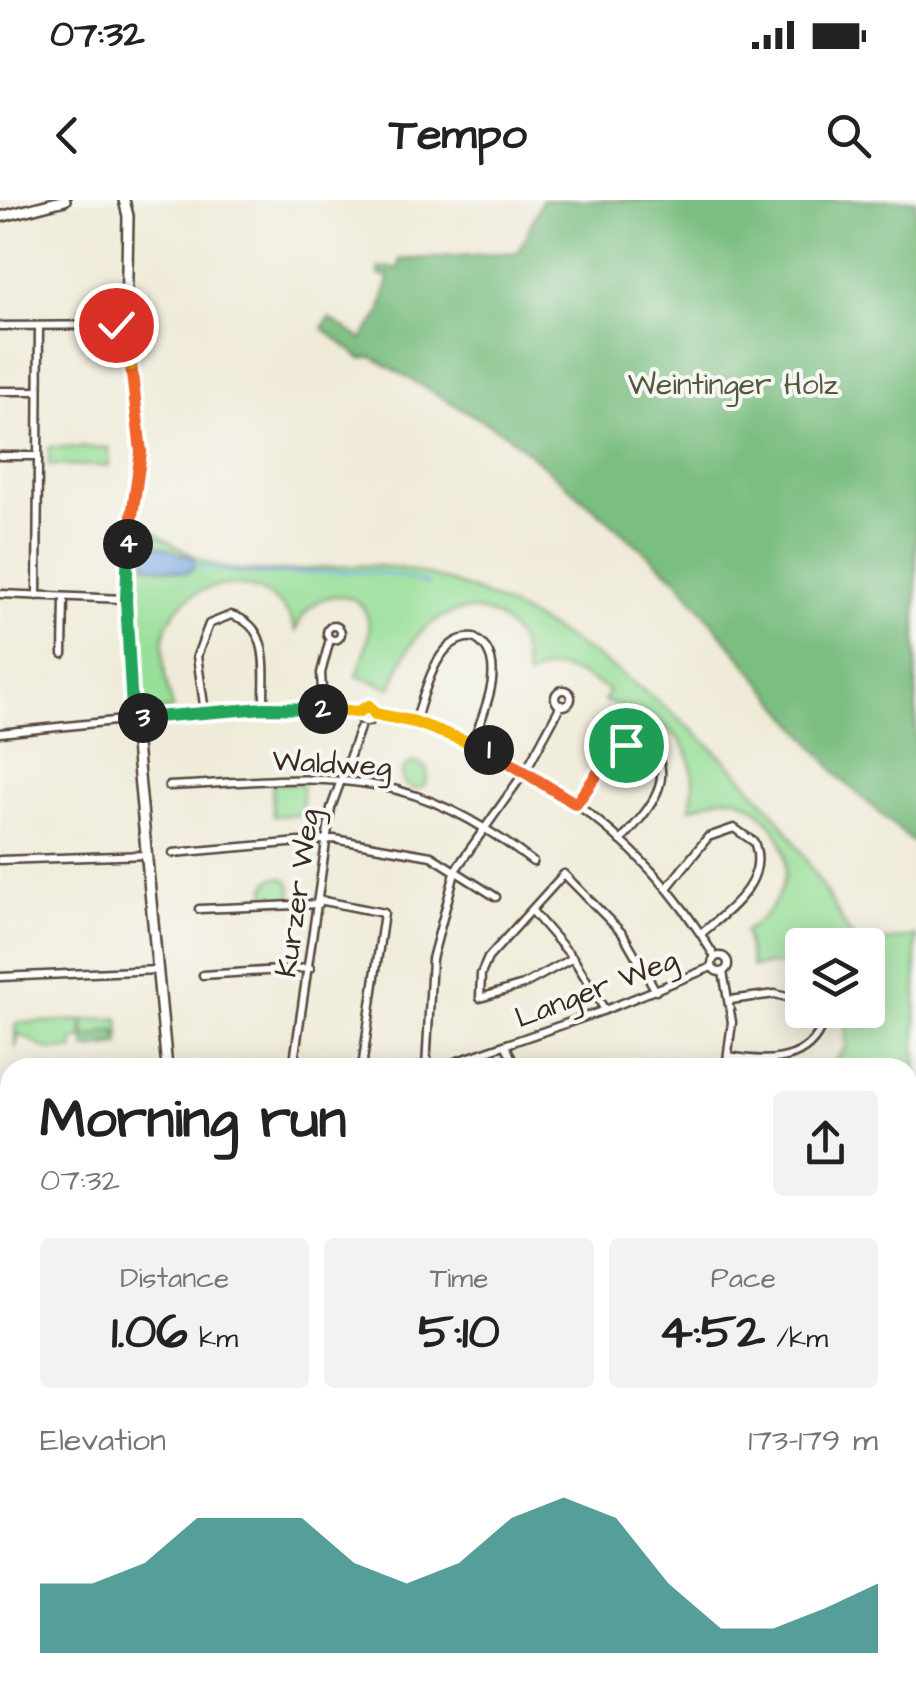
<!DOCTYPE html>
<meta charset="utf-8">
<style>
body{margin:0;font-family:"Architects Daughter",sans-serif;background:#f2f2f2;color:#222;height:100vh;display:flex;flex-direction:column;font-size:38px;white-space:nowrap}
*{box-sizing:border-box;margin:0}
p{font-size:32px;color:#767676}
.icon{flex:none;width:55px;height:55px;fill:none;stroke:currentColor;stroke-width:2;stroke-linecap:round;stroke-linejoin:round}
.map{position:relative;flex:1;overflow:hidden}
.drawer{position:absolute;left:0px;top:858px;width:918px;height:642px;display:flex;flex-direction:column;background:#fff;border-radius:30px 30px 0 0;box-shadow:0 5px 25px #0003}
.drawer>*{flex:none}
.buttons{position:absolute;left:785px;top:728px;display:grid;gap:20px}
.buttons a{display:grid;place-items:center;width:100px;height:100px;border-radius:10px;background:#fff;box-shadow:0 5px 25px #0003;font-size:50px}
.pin{position:absolute;display:grid;place-items:center;width:85px;height:85px;color:#fff;margin:-42px;border:5px solid #fff;border-radius:50%;box-shadow:0 2px 10px #0007}
.km{position:absolute;width:50px;height:50px;margin:-25px;border-radius:50%;background:#222;color:#fff;font-size:28px;line-height:50px;text-align:center}
.round{display:grid;place-items:center;flex:none;width:105px;height:105px;border-radius:10px;background:#f2f2f2}
.summary{display:flex;align-items:center;justify-content:space-between;height:170px;padding:0 40px}
h1{font-size:55px;font-weight:700;line-height:75px}
.metrics{display:grid;grid-template-columns:repeat(3,1fr);gap:15px;height:170px;padding:10px 40px}
.metrics div{display:grid;align-content:center;border-radius:10px;background:#f2f2f2;text-align:center}
.metrics b{font-size:50px;font-weight:700}
.metrics small{font-size:28px;font-weight:400}
.metrics p{font-size:28px}
.chart{height:280px;padding:20px 40px}
.chart p{display:flex;justify-content:space-between}
.chart svg{width:100%;height:180px;margin-top:10px;fill:#0f766e;opacity:.7}
.status{display:flex;justify-content:space-between;align-items:center;height:70px;padding:0 50px;background:#fff;direction:ltr}
.status svg{height:28px;fill:currentColor}
header{display:flex;justify-content:space-between;align-items:center;height:130px;padding:0 40px;background:#fff;font-size:45px;font-weight:700}
.map>svg:first-child{display:block}
.green{fill:#98df99;stroke:#6a845c;stroke-width:2.5}
.forest{fill:#7abe81;stroke:#5a7450;stroke-width:2.5}
.water{fill:#77a8e2;stroke:#596980;stroke-width:2.5}
.lines{fill:none;stroke-linecap:round;stroke-linejoin:round}
.stream{stroke:#77a8e2;stroke-width:2.5}
.minor-casing{stroke:#56473a;stroke-width:11}
.tertiary-casing{stroke:#56473a;stroke-width:14}
.minor{stroke:#fff;stroke-width:6}
.tertiary{stroke:#fff;stroke-width:9}
.split-1-casing{stroke:#fff;stroke-width:20}
.split-2-casing{stroke:#fff;stroke-width:20}
.split-3-casing{stroke:#fff;stroke-width:20}
.split-4-casing{stroke:#fff;stroke-width:20}
.split-5-casing{stroke:#fff;stroke-width:20}
.split-6-casing{stroke:#fff;stroke-width:20}
.split-1{stroke:#f0652b;stroke-width:12}
.split-2{stroke:#f5b400;stroke-width:12}
.split-3{stroke:#22a559;stroke-width:12}
.split-4{stroke:#22a559;stroke-width:12}
.split-5{stroke:#f0652b;stroke-width:12}
.split-6{stroke:#f5b400;stroke-width:12}
.labels{text-anchor:middle;stroke-width:8;stroke-linejoin:round;paint-order:stroke}
.park-label{font-size:30px;fill:#52573d;stroke:#f6f6f2}
.street-label{font-size:30px;fill:#3b2a1e;stroke:#f6f6f2}
</style>
<div class="status"><b>07:32</b><svg viewBox="0 0 49 12"><path d="M0 12V9h3v3zM5 12V6h3v6zM10 12V3h3v9zM15 12V0h3v12zM26 1h20v11H26zM47 4h2v5h-2z"/></svg></div>
<header><svg class="icon" aria-label="back" viewBox="0 0 24 24"><path d="M15 5l-7 7 7 7"/></svg>Tempo<svg class="icon" aria-label="search" viewBox="0 0 24 24"><circle cx="10" cy="10" r="6"/><path d="M15 15l6 6"/></svg></header>
<div class="map">
<svg width="916" height="1498" viewBox="0 0 916 1498">
<rect width="100%" height="100%" fill="#f6f6f2"/>
<filter id="ink" filterUnits="userSpaceOnUse"><feTurbulence type="fractalNoise" baseFrequency=".01" numOctaves="2"/><feDisplacementMap in="SourceGraphic" scale="20" xChannelSelector="R" yChannelSelector="G"/><feConvolveMatrix kernelMatrix="1 2 1 2 8 2 1 2 1" color-interpolation-filters="sRGB"/></filter>
<filter id="wash" filterUnits="userSpaceOnUse"><feTurbulence type="fractalNoise" baseFrequency=".0048" numOctaves="4" result="noise"/><feDisplacementMap in="SourceGraphic" scale="40" xChannelSelector="R" yChannelSelector="G"/><feGaussianBlur stdDeviation="2.25" result="paint"/><feColorMatrix in="noise" values="0 0 0 0 0 0 0 0 0 0 0 0 0 0 0 0 0 1.4 0 .05"/><feComposite in="paint" operator="in"/></filter>
<g filter="url(#wash)">
<rect width="100%" height="100%" fill="#f0ebd8"/>
<g class="green">
<polygon points="49,247 109,248 109,266 49,265"/>
<path d="M134 319C161 336 190 358 221 367 277 381 340 359 396 368 520 387 684 508 764 601 799 642 824 690 851 736L868 744 916 736V1329L908 1326V868L830 867 846 847V810H868V745H802V769L772 764 752 767 745 731C789 703 802 651 762 614 753 606 739 596 727 597 715 598 701 605 690 608 705 538 663 518 604 501L609 490C580 476 558 456 527 478 524 466 524 451 518 440 493 396 442 405 415 439 404 454 398 471 391 488L357 476C361 462 369 444 369 430 370 382 308 387 296 431 275 367 176 370 164 439 161 463 167 487 173 510L148 512 139 504 136 480Z"/>
<circle cx="415" cy="576" r="13"/>
<polygon points="302,583 303,615 273,616 272,584"/>
<circle cx="279" cy="690" r="13"/>
<polygon points="119,818 120,837 115,830 85,838 84,820"/>
<polygon points="82,820 83,838 73,841 74,850 46,849 19,834 16,848 16,823"/>
</g>
<g class="forest">
<polygon points="542,0 916,0 916,645 841,579 675,377 509,236 372,157 361,159 323,128 329,118 362,139 380,114 389,78 379,75 379,68 399,68 400,60 518,52"/>
<polygon points="115,830 120,845 85,849 85,838"/>
</g>
<polygon class="water" points="147,342 194,358 194,368 187,373 146,365"/>
<g class="lines">
<g class="stream">
<path d="M194 364C270 390 354 354 429 385"/>
<polyline points="908,1111 916,1107"/>
<polyline points="908,1145 916,1149"/>
<polyline points="0,1259 10,1259"/>
<polyline points="915,1268 912,1215 916,1211"/>
</g>
</g>
</g>
<g filter="url(#ink)">
<g class="lines">
<g class="minor-casing">
<g id="minor">
<polyline points="0,126 126,125"/>
<polyline points="0,191 38,191"/>
<polyline points="0,256 38,256"/>
<polyline points="0,394 125,399"/>
<polyline points="37,396 39,126"/>
<circle cx="334" cy="433" r="7"/>
<polyline points="63,454 64,397"/>
<circle cx="563" cy="498" r="8"/>
<circle cx="366" cy="514" r="8"/>
<polyline points="323,509 321,473 330,439"/>
<path d="M205 512 197 456 209 424 231 415C273 426 263 474 264 508"/>
<path d="M375 514C517 545 641 631 715 757"/>
<polyline points="143,519 264,508 358,512"/>
<path d="M415 523C424 495 436 434 474 438 511 458 483 513 473 542"/>
<polyline points="0,533 124,520"/>
<path d="M169 586C326 578 400 560 533 662"/>
<path d="M575 604C593 579 615 530 652 547 678 583 643 615 621 641"/>
<polyline points="173,653 334,639 431,656 496,697"/>
<polyline points="0,660 147,655"/>
<path d="M667 688 708 637 734 628 754 642C770 682 727 711 701 734"/>
<polyline points="319,700 384,713 362,868"/>
<polyline points="199,709 319,704"/>
<polyline points="533,712 573,758 605,810"/>
<circle cx="720" cy="764" r="8"/>
<polyline points="573,758 523,785 480,798 481,774 488,758 564,674 623,734 656,791"/>
<polyline points="723,772 732,822 726,868"/>
<polyline points="203,775 310,768"/>
<polyline points="0,777 158,770"/>
<polyline points="730,800 775,794 802,801"/>
<polyline points="506,846 516,868"/>
<path d="M728 856C761 862 803 865 820 830L815 810"/>
<polyline points="293,868 331,608 360,528"/>
<polyline points="426,868 432,759 456,669 526,570 561,505"/>
<polyline points="438,868 605,810 712,767"/>
<polyline points="0,891 10,893"/>
<polyline points="0,936 9,938 10,930"/>
<polyline points="0,1050 10,1051"/>
<polyline points="0,1067 10,1058"/>
<polyline points="0,1197 6,1211 0,1231"/>
<polyline points="0,1247 5,1265 0,1283"/>
<polyline points="0,1295 10,1396"/>
<polyline points="908,1364 916,1367"/>
<polyline points="908,1425 916,1428"/>
<polyline points="908,1485 916,1488"/>
<polyline points="404,1490 439,1490"/>
<polyline points="614,1490 636,1498"/>
<polyline points="764,1490 786,1498"/>
<polyline points="264,1498 266,1490"/>
<polyline points="793,1498 796,1490"/>
</g>
</g>
<g class="tertiary-casing">
<g id="tertiary">
<polyline points="124,0 128,16 126,125 141,238 126,385 133,510 124,520 135,529 136,545 167,868"/>
<polyline points="0,17 65,0"/>
<polyline points="133,510 143,519 135,529"/>
<polyline points="95,1498 95,1490"/>
</g>
</g>
<use href="#minor" class="minor"/>
<use href="#tertiary" class="tertiary"/>
</g>
</g>
<g class="lines" filter="url(#ink)">
<g class="split-1-casing">
<polyline id="split-1" points="489,550 576,604 610,556 626,545"/>
</g>
<g class="split-2-casing">
<polyline id="split-2" points="323,509 358,512 369,506 375,514 415,522 489,550"/>
</g>
<g class="split-3-casing">
<polyline id="split-3" points="143,518 264,508 323,509"/>
</g>
<g class="split-4-casing">
<polyline id="split-4" points="128,344 126,400 132,510 143,518"/>
</g>
<g class="split-5-casing">
<polyline id="split-5" points="128,344 141,252 131,165"/>
</g>
<g class="split-6-casing">
<polyline id="split-6" points="116,125 126,125 131,165"/>
</g>
<use href="#split-1" class="split-1"/>
<use href="#split-2" class="split-2"/>
<use href="#split-3" class="split-3"/>
<use href="#split-4" class="split-4"/>
<use href="#split-5" class="split-5"/>
<use href="#split-6" class="split-6"/>
</g>
<g class="labels">
<g class="park-label">
<text x="733" y="194">Weintinger Holz</text>
</g>
<g class="street-label">
<text transform="translate(332 563) rotate(3)" y="10">Waldweg</text>
<text transform="translate(297 693) rotate(-82)" y="10">Kurzer Weg</text>
<text transform="translate(596 788) rotate(-21)" y="10">Langer Weg</text>
</g>
</g>
</svg>
<div class="buttons">
<a><svg class="icon" aria-label="layers" viewBox="0 0 24 24"><path d="M12 4l9 5-9 5-9-5zM3 14l9 5 9-5"/></svg></a>
</div>
<div class="pin" style="left:626px;top:545px;background:#1e9e55"><svg class="icon" aria-label="arrive" viewBox="0 0 24 24"><path d="M6 21V4h12l-3 4 3 4H6"/></svg></div>
<div class="pin" style="left:116px;top:125px;background:#d93025"><svg class="icon" aria-label="check" viewBox="0 0 24 24"><path d="M5 12l5 5 9-10"/></svg></div>
<b class="km" style="left:489px;top:550px">1</b>
<b class="km" style="left:323px;top:509px">2</b>
<b class="km" style="left:143px;top:518px">3</b>
<b class="km" style="left:128px;top:344px">4</b>
<section class="drawer">
<div class="summary"><div><h1>Morning run</h1><p>07:32</p></div><a class="round"><svg class="icon" aria-label="share" viewBox="0 0 24 24"><path d="M12 15V3M7 8l5-5 5 5M5 13v7h14v-7"/></svg></a></div>
<div class="metrics">
<div><p>Distance</p><b>1.06<small> km</small></b></div>
<div><p>Time</p><b>5:10</b></div>
<div><p>Pace</p><b>4:52<small> /km</small></b></div>
</div>
<div class="chart"><p><span>Elevation</span>173–179 m</p>
<svg viewBox="0 0 160 44" preserveAspectRatio="none"><path d="M0 44V27L10 27L20 22L30 11L40 11L50 11L60 22L70 27L80 22L90 11L100 6L110 11L120 27L130 38L140 38L150 33L160 27V44z"/></svg>
</div>
</section>
</div>
